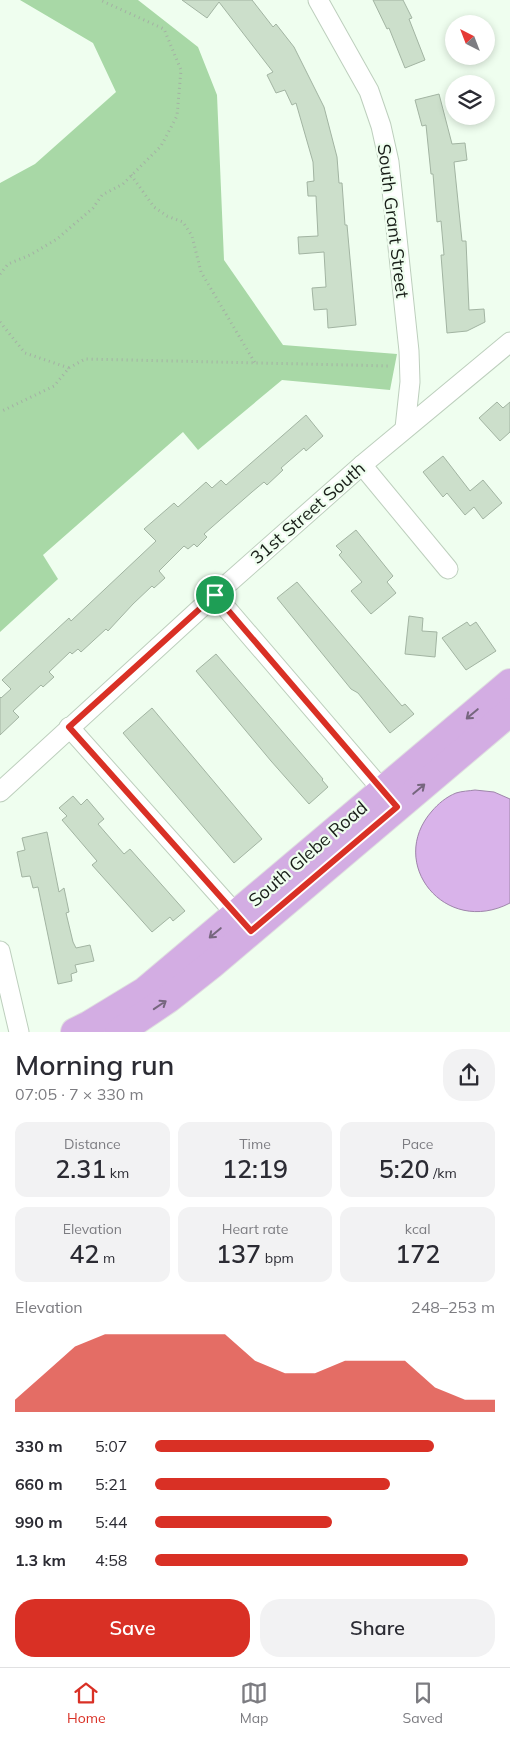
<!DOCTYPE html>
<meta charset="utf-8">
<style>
body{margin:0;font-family:Mulish,sans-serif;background:#f2f2f3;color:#2b2b33;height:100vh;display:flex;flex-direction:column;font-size:19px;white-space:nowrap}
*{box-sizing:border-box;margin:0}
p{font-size:16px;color:#7c7c81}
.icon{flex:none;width:28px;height:28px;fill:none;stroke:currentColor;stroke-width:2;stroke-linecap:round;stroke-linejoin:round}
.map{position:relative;height:1032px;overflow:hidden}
.details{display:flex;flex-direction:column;background:#fff;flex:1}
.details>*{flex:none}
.needle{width:32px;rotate:318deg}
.fabs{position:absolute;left:445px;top:15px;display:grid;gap:10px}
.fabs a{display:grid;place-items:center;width:50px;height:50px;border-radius:50%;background:#fff;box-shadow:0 2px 8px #0003;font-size:25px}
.pin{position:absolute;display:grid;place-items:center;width:42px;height:42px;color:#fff;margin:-21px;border:2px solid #fff;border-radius:50%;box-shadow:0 1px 5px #0007}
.round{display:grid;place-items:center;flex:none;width:52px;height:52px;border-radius:20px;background:#f2f2f3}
.head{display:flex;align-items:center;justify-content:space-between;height:85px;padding:0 15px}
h1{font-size:28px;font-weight:600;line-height:38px}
.stats{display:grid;grid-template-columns:repeat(3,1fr);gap:8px;height:85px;padding:5px 15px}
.stats div{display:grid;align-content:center;border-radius:12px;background:#f2f2f3;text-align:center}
.stats b{font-size:25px;font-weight:600}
.stats small{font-size:14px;font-weight:400}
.stats p{font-size:14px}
.chart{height:140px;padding:10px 15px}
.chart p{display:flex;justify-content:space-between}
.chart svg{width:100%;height:90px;margin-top:5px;fill:#d93025;opacity:.7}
.button{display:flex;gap:10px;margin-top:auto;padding:10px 15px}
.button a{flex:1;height:58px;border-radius:20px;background:#d93025;color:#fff;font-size:20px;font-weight:600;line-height:58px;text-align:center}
.button a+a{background:#f2f2f3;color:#2b2b33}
ul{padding:0 15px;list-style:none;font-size:16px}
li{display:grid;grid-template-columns:80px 60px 1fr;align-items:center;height:38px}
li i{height:12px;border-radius:6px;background:#d93025}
.tab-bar{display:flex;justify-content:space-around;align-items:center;height:70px;border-top:1px solid #e1e1e2;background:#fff;font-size:14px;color:#7c7c81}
.tab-bar a{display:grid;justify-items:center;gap:2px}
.tab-bar .current{color:#d93025}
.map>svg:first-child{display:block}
.forest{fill:#a8d8a6}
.water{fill:#d9b3ea;stroke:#9f86ab}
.building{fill:#ccdfcb;stroke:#a2b4a2}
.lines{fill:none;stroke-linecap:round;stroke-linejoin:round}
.minor-casing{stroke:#bdcfbd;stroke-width:21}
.primary-casing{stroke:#dfe0df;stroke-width:30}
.path{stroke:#a4b0a4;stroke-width:3;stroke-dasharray:1 4;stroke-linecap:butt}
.minor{stroke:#fff;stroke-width:19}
.primary{stroke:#d3ade3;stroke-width:28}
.oneway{stroke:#76667e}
.route-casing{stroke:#fff;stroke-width:10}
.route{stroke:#d93025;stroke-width:6}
.labels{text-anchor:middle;stroke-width:4.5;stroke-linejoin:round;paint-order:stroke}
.street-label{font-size:18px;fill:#181e18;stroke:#effeef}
</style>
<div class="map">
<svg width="510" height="1032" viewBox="0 0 510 1032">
<rect width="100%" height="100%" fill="#effeef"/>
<polygon class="forest" points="20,0 138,0 198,47 217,95 224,260 283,345 397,354 390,390 282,380 198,450 183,432 43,555 58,579 0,632 0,183 35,164 116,92 93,43"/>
<path class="water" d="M475 790 494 792 510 799V903C445 937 386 863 432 811 438 804 446 797 456 793 462 791 469 791 475 790Z"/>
<g class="building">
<polygon points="182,0 252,0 273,27 276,24 294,47 324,107 337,157 339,183 342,183 345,225 347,225 356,325 328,328 327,309 314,310 312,288 326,287 324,252 299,254 298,237 318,236 316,196 308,196 307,182 314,181 313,162 296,103 292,105 285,90 276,93 267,75 273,72 219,2 207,18"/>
<polygon points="373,0 403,0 412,18 409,19 425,60 405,68 389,28 387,29"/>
<polygon points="439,94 452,144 465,143 467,160 454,162 462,241 466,241 469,310 484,309 485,322 467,331 447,333 441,255 444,255 441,221 437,222 433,174 431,174 426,125 422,126 415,100"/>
<polygon points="497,402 503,408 510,402 510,432 500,441 479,418"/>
<polygon points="306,415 323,436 306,451 304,448 281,468 283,470 267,485 264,482 252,492 204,534 207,537 197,547 194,544 188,549 184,546 159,571 165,578 154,588 152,586 133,604 108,631 106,629 81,652 78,649 72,654 70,652 49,672 54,677 43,687 41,685 13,711 19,717 0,735 0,697 1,698 11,689 2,680 69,618 71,621 156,541 144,529 174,503 178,507 206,482 212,488 221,480 226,485"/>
<polygon points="443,456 470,491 483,480 502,503 483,519 474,507 465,515 447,493 443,497 423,472"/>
<polygon points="356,530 393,576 387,582 396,593 371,614 351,591 362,582 339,555 342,552 336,546"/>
<polygon points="297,582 402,706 405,704 414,714 390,733 358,693 351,689 277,598"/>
<polygon points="409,616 423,618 422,631 437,632 435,657 405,654"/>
<polygon points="467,622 470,626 476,622 496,651 466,670 442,638"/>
<polygon points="216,654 323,779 322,780 328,787 309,804 271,761 196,671"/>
<polygon points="152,708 262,839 234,863 123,733"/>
<polygon points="73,796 81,805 87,799 104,819 98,824 124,854 130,849 185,911 173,921 170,917 152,932 92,865 97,861 62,820 67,816 59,808"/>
<polygon points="47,832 59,892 64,888 69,912 66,913 73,942 76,948 90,945 94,961 75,965 77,972 71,974 72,981 58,984 38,887 33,888 30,876 22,877 17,852 25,850 22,838"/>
</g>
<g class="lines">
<g class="minor-casing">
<g id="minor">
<polyline points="318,0 369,91 381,126 389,162 409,351 410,382 405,428"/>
<polyline points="362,465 448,569"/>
<polyline points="215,595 390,799"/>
<polyline points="69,727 243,922"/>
<polyline points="0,792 215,595 362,465 510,342"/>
<polyline points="0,951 19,1032"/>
</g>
</g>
<g class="primary-casing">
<g id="primary">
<polyline points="75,1032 89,1025 145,991 510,683"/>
<polyline points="119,1032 168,999 211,965 510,712"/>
</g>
</g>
<g class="path">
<polyline points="131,175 154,207 167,216 183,222 192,236 201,272 255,363"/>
<polyline points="0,274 8,264 30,255 57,239 93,208 102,195 123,184 161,146 177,116 181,70 164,29 100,0"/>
<polyline points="0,322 25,353 69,368 54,386 0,412"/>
<polyline points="69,368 85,359 391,366"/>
</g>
<use href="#minor" class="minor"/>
<use href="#primary" class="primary"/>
</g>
<defs><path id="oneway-shaft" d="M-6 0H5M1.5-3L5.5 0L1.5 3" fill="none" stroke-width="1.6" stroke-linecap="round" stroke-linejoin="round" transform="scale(1.25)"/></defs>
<g class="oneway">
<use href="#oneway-shaft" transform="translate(472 714) rotate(140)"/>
<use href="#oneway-shaft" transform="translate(419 789) rotate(-40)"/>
<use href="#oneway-shaft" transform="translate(215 933) rotate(140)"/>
<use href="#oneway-shaft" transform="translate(160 1005) rotate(-34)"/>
</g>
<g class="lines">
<g class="route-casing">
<polygon id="route" points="215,595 397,807 251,931 69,727"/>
</g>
<use href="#route" class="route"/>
</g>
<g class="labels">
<g class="street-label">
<text transform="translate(393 221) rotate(83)" y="6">South Grant Street</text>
<text transform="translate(308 513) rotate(-41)" y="6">31st Street South</text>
<text transform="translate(308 854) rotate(-41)" y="6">South Glebe Road</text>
</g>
</g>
</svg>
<div class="fabs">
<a><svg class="needle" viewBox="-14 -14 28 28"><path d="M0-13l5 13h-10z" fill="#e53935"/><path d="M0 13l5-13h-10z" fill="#7c7c81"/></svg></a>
<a><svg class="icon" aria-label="layers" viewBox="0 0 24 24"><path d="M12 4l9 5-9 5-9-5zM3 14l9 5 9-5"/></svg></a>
</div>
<div class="pin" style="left:215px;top:595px;background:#1e9e55"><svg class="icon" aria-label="arrive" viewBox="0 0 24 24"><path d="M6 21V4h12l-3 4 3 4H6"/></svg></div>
</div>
<section class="details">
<div class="head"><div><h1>Morning run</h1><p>07:05 · 7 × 330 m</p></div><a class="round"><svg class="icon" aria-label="share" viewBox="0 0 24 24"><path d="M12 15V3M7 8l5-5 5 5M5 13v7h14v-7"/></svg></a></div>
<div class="stats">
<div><p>Distance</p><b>2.31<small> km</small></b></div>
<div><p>Time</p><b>12:19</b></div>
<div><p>Pace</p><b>5:20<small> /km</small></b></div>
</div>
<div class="stats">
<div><p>Elevation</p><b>42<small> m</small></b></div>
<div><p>Heart rate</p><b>137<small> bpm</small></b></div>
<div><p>kcal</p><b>172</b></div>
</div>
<div class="chart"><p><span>Elevation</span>248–253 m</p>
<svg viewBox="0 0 160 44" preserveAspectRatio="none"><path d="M0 44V38L10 25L20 12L30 6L40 6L50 6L60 6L70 6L80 19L90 25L100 25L110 19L120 19L130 19L140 32L150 38L160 38V44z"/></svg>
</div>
<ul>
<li><b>330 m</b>5:07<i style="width:82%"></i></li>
<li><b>660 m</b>5:21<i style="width:69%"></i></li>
<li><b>990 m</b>5:44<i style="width:52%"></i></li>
<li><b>1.3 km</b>4:58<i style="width:92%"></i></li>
</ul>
<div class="button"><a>Save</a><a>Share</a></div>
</section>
<nav class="tab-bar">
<a class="current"><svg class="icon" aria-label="home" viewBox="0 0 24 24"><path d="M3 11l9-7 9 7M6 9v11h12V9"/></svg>Home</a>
<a><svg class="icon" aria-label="map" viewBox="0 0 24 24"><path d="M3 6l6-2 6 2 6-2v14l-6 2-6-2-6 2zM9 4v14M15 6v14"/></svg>Map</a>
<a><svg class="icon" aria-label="saved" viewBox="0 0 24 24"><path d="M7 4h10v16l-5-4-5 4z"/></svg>Saved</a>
</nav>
